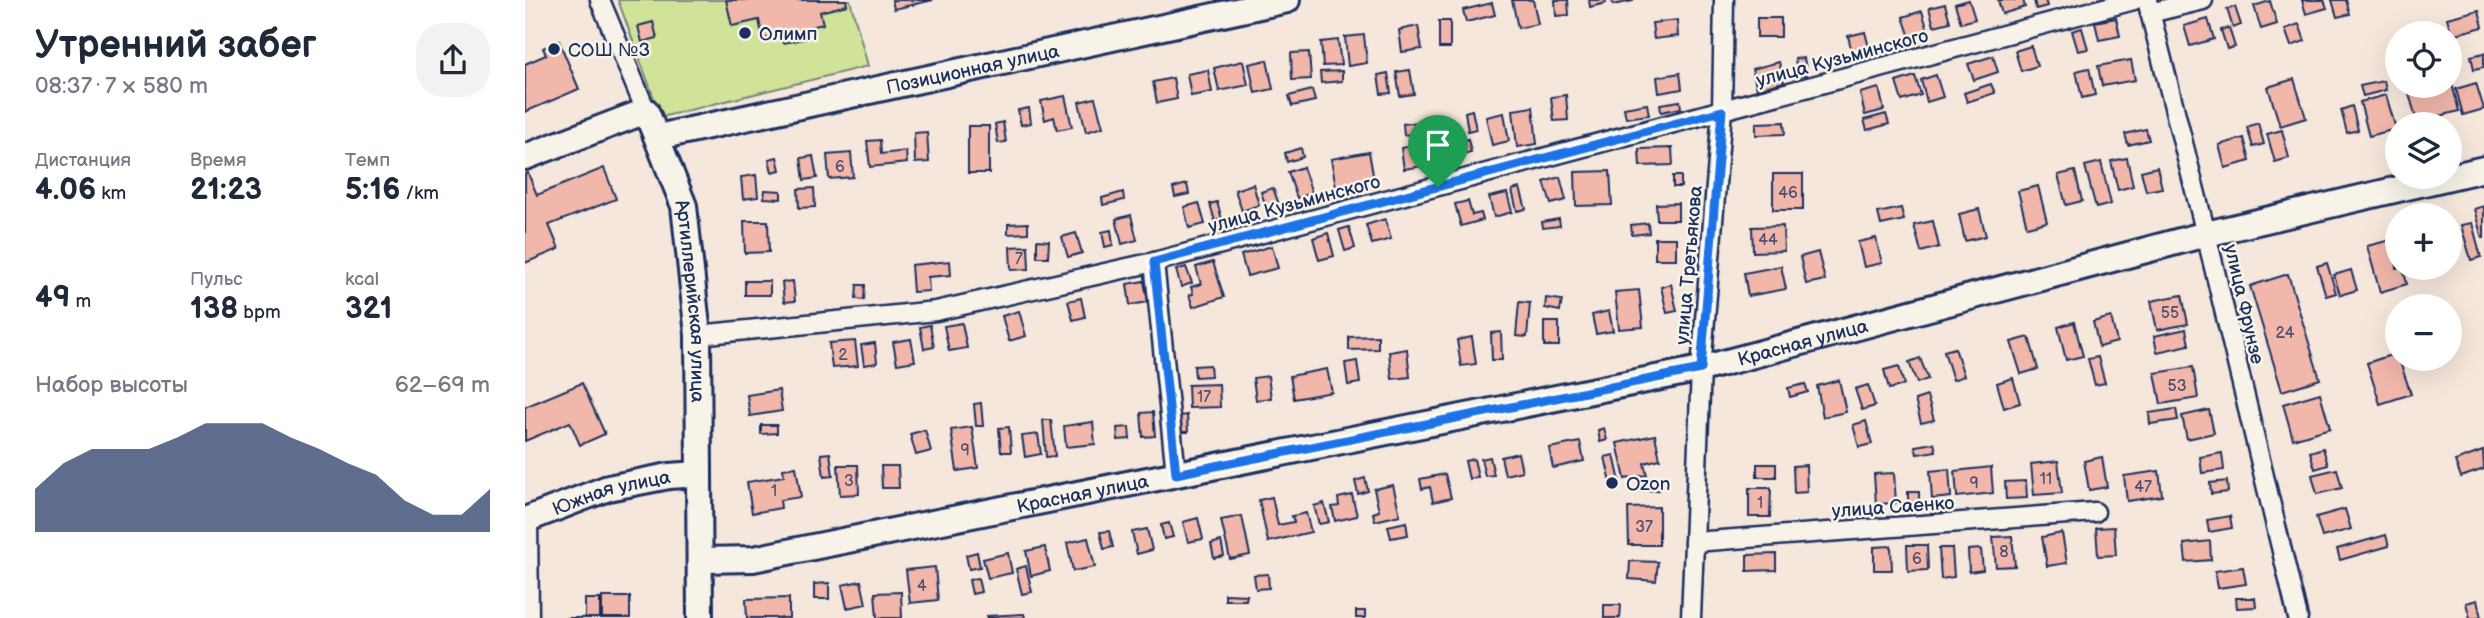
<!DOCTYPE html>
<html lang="ru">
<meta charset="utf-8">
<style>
body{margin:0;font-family:"Balsamiq Sans",sans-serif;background:#f2f2f3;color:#1f2937;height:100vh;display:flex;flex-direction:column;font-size:26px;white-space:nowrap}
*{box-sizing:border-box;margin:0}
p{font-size:23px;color:#747a83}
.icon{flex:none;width:38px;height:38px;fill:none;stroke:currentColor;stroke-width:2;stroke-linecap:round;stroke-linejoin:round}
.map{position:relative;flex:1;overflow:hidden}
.details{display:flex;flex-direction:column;background:#fff;width:525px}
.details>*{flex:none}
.controls{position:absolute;left:1860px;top:21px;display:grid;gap:14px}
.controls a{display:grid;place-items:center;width:77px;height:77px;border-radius:50%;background:#fff;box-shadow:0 7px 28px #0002;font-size:35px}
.pin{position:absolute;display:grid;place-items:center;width:60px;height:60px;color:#fff;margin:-72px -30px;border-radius:50% 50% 50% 0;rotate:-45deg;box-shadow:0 0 7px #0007}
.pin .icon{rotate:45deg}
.round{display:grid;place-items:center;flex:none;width:74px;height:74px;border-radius:28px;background:#f2f2f3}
.head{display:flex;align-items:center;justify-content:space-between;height:119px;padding:0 35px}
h1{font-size:38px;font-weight:700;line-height:52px}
.metrics{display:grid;grid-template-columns:repeat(3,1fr);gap:10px;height:119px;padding:7px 35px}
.metrics div{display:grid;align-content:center}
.metrics b{font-size:30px;font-weight:700}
.metrics small{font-size:19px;font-weight:400}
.metrics p{font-size:19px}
.chart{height:196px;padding:14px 35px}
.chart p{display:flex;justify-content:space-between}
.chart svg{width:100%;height:126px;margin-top:7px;fill:#1b2f5e;opacity:.7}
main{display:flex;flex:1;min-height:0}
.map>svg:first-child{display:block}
.green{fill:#d0e398;stroke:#76897b;stroke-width:2}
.building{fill:#f1b7aa;stroke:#1b2f5e;stroke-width:2}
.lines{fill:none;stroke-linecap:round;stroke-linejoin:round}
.street-casing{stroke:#1b2f5e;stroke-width:23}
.secondary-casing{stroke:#1b2f5e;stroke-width:30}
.street{stroke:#f7f3e8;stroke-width:18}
.secondary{stroke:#f7f3e8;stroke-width:24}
.route-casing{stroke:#fff;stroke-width:14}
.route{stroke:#1a73e8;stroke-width:9}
.poi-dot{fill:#1b2f5e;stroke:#f7f3e8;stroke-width:2.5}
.labels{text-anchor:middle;stroke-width:5;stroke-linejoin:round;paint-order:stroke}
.number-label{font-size:16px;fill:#505171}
.poi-label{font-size:19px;fill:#1b2f5e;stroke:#f7f3e8;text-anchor:start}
.street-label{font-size:19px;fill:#1b2f5e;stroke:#f7f3e8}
</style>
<main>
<section class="details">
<div class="head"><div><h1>Утренний забег</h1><p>08:37 · 7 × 580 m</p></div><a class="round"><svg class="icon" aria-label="share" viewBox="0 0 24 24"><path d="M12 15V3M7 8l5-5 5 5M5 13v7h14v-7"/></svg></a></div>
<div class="metrics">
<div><p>Дистанция</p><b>4.06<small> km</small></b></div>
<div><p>Время</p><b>21:23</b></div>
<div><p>Темп</p><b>5:16<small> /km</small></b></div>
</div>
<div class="metrics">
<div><b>49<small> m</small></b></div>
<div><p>Пульс</p><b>138<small> bpm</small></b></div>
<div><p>kcal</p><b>321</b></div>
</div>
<div class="chart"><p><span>Набор высоты</span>62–69 m</p>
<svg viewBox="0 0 160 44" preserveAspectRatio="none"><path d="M0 44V29L10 20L20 15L30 15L40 15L50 11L60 6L70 6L80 6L90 11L100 15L110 20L120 24L130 33L140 38L150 38L160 29V44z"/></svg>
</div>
</section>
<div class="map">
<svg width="1959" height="618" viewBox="0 0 1959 618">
<rect width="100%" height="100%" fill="#f6e7dc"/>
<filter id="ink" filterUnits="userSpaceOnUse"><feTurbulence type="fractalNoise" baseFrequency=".0143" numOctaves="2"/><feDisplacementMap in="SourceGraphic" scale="14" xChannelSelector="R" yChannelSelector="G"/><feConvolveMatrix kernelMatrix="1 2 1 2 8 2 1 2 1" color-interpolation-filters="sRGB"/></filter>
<g filter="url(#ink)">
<polygon class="green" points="93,0 325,0 343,66 136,117"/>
<g class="building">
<polygon points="201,0 321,0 322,5 295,12 298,24 281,28 283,38 258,43 256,35 238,39 234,20 207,26"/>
<polygon points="367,0 408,0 369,9"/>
<polygon points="987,0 1008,0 1013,24 993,28"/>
<polygon points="1030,0 1043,0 1044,15 1031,16"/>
<polygon points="1064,0 1080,0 1081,3 1065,7"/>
<polygon points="1087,0 1108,0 1108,1 1088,5"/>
<polygon points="1444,0 1450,19 1436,23 1430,4"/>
<polygon points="1473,0 1498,0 1500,7 1477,14"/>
<polygon points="1509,0 1520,0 1522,6 1511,9"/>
<polygon points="1777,0 1799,0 1802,8 1781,14"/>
<polygon points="1807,0 1821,0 1825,14 1812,17"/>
<polygon points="1745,1 1752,24 1736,29 1729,6"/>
<polygon points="967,3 970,15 941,22 938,10"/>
<polygon points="1420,4 1425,22 1409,26 1404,8"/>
<polygon points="1710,7 1716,25 1708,28 1702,9"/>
<polygon points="1954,10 1958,27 1927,35 1922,18"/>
<polygon points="1397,11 1404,34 1386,40 1378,17"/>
<rect x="1232" y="18" width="24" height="19"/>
<polygon points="1591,18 1595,36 1574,40 1570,22"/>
<polygon points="1683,19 1689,39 1665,46 1659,26"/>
<polygon points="1152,20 1153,36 1129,39 1127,23"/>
<rect x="914" y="21" width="11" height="27"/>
<polygon points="128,22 132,38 117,42 113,26"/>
<polygon points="1774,24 1780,41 1766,46 1760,29"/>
<polygon points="893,26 897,49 877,52 874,30"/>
<polygon points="1557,28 1563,49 1553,51 1547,31"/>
<polygon points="1704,28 1710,47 1702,49 1696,30"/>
<polygon points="1340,32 1345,51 1328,56 1323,36"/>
<polygon points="839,35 842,63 823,66 820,37"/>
<polygon points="813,40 816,65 798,66 796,42"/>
<polygon points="34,41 54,89 0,112 0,64 21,55 18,48"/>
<polygon points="1506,46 1512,66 1496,71 1490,51"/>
<polygon points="784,52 786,79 767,80 766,53"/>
<polygon points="1959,53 1959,67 1949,69 1946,56"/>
<polygon points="1468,56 1473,72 1449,80 1443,64"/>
<polygon points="1279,58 1282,75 1273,76 1270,59"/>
<polygon points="742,60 748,89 730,93 724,64"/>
<polygon points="1606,60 1610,80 1577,86 1573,66"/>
<polygon points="718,61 723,85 694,91 689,68"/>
<polygon points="1254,62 1259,82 1232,89 1227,69"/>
<polygon points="1564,68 1570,95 1557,98 1551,71"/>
<polygon points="683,70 687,92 666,96 662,74"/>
<polygon points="885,70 889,94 875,96 871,72"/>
<polygon points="817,71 817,81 796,83 795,72"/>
<polygon points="863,73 866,93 856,94 853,75"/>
<polygon points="1155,73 1157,89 1134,93 1132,77"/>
<polygon points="1411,75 1418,97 1402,102 1396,80"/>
<polygon points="1390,76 1396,95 1377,101 1371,82"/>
<polygon points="1925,76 1934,111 1892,122 1882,86 1925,86"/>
<polygon points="648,78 652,99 632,103 628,82"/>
<polygon points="1769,79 1781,118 1755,126 1743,87"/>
<polygon points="1859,81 1861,90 1838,96 1835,86"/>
<polygon points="1951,83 1959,109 1938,115 1931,89"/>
<polygon points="1466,84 1470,93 1442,102 1439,93"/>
<polygon points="1354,88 1359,110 1340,115 1335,93"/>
<polygon points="787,90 790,101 767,106 764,96"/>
<polygon points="1041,95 1043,120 1029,121 1026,97"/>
<polygon points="1861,95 1871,129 1844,136 1835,102"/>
<polygon points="540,96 547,127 532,130 529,117 520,120 516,101"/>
<polygon points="570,98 578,127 561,132 554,102"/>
<polygon points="1155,101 1156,108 1136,112 1135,104"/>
<polygon points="1122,104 1124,115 1101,118 1099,108"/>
<polygon points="1827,106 1833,130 1822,133 1816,110"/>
<polygon points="1008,107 1012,144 992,147 988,110"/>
<polygon points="504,108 506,123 496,125 493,110"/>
<polygon points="947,110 951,129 943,131 940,112"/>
<polygon points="979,113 984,141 967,145 961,117"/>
<polygon points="1361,114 1364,124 1342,130 1339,120"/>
<polygon points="478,122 481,142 473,143 470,124"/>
<polygon points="895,122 897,133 879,135 878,124"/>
<polygon points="1259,122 1260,134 1231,135 1231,123"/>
<polygon points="1733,123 1739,144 1728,147 1722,127"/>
<rect x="443" y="126" width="21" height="47"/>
<polygon points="1621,129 1624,140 1603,145 1600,134"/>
<polygon points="1757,130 1764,158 1750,162 1742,134"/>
<polygon points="402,132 404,162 390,163 389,133"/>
<polygon points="1719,138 1725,161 1700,168 1694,145"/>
<polygon points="943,139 946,152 934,155 931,142"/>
<polygon points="355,140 356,154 381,151 382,163 345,167 342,141"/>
<polygon points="901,144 904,165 879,169 876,148"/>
<polygon points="776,148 778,157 762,162 760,153"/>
<polygon points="1147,148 1148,165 1115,166 1114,149"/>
<polygon points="844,152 849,180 811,187 806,159"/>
<polygon points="326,153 328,177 304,179 302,155"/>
<polygon points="288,156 292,178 279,180 276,158"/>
<polygon points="252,157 255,170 247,172 244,159"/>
<polygon points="1602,158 1608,186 1593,190 1586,161"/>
<polygon points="1576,162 1586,204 1571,208 1560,166"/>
<polygon points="778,167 787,193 772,198 763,172"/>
<polygon points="1632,167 1637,188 1621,191 1616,171"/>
<polygon points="79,168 91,199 24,225 34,249 0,263 0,174 3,173 12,195"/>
<polygon points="1085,171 1087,205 1051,206 1050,172"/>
<polygon points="1550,171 1557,201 1541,205 1533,175"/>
<rect x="1248" y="174" width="30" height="36"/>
<polygon points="231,175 233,197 218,199 216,177"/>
<rect x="1148" y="176" width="8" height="11"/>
<polygon points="1035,177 1041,200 1026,204 1019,182"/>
<polygon points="662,184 664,194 650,197 648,188"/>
<polygon points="728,184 734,205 717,211 710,190"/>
<polygon points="1513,186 1522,222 1502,227 1493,191"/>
<polygon points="289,188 290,207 274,208 273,189"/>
<polygon points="748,188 756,210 744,215 736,192"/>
<polygon points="995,188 1001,209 992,211 987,190"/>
<polygon points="240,190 256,191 256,199 239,198"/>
<polygon points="598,192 599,200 578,205 577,198"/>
<polygon points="982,193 987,212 969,217 964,197"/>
<polygon points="943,201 947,215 956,213 958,220 936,226 930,204"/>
<polygon points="692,202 697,219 690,221 685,204"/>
<polygon points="674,203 680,224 664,228 659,207"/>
<polygon points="1153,203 1153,220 1132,220 1131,204"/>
<polygon points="1959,206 1959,238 1957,238 1949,209"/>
<polygon points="1376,208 1379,220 1356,225 1353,213"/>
<polygon points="1454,209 1461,236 1440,241 1434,214"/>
<polygon points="606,215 612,240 597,244 591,219"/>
<polygon points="860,219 866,239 847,244 841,225"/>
<polygon points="1034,219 1035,226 1018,228 1017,222"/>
<polygon points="219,221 243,221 244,252 220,253"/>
<polygon points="1408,221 1414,247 1396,252 1389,225"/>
<polygon points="503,223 503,233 483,234 483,224"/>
<polygon points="1123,223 1124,233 1107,235 1106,225"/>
<polygon points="1947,223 1956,257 1946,260 1936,225"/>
<polygon points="1258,226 1259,251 1228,252 1227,227"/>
<polygon points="824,227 830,248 820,251 814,230"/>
<polygon points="586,230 588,245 580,247 577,232"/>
<polygon points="551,233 557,253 543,257 537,237"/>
<polygon points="803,233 809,256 794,260 788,238"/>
<rect x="1130" y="238" width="21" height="21"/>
<polygon points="1351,238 1357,263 1339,267 1333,242"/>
<polygon points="1870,239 1872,268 1878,268 1882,284 1855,292 1842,246"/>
<polygon points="512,240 524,241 523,257 512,257"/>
<polygon points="503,246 504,269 486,270 485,247"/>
<polygon points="747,246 753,268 722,276 716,255"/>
<polygon points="1293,252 1300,280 1281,284 1275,257"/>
<polygon points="425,261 426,275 403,277 404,291 388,292 386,265"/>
<polygon points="688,262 699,297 668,307 664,295 668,294 666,287 676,284 671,267"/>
<polygon points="1802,263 1811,293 1801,296 1792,266"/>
<polygon points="1256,266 1261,289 1223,296 1219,273"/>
<polygon points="661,267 667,283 656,287 651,270"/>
<polygon points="1826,270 1832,290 1815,295 1809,275"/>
<polygon points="1763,274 1795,379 1757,391 1725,286"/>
<rect x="220" y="281" width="25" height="14"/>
<polygon points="268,281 270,301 259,302 257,282"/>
<polygon points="619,281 623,302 605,305 602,284"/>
<polygon points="1146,284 1152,311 1142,313 1136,287"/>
<polygon points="332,285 340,285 339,300 331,299"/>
<polygon points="1114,290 1118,327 1094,329 1090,292"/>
<polygon points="1657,295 1663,324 1632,330 1626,301"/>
<polygon points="556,298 560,317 548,320 543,301"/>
<polygon points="1021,298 1037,300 1035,311 1020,308"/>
<polygon points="994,302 1005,303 1002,337 991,336"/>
<polygon points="494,311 501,336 484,341 477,316"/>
<polygon points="1084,311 1088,331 1071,334 1067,315"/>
<polygon points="1586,317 1592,342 1574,347 1568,322"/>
<rect x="1019" y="322" width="15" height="24"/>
<polygon points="1549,322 1558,356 1541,360 1533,327"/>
<polygon points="437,323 442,348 424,351 419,326"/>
<polygon points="405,325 409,347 399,349 395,327"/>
<polygon points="1661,329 1664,345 1632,352 1629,336"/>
<polygon points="976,332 977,360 967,360 966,333"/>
<polygon points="853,336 853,349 824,350 824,337"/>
<polygon points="947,337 951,364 936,366 932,340"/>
<polygon points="1504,337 1513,369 1496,374 1486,342"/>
<polygon points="386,339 390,361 372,364 368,342"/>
<polygon points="330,341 333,366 307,368 304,343"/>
<polygon points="350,343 352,363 339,365 336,345"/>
<polygon points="1430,348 1439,376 1428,380 1419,351"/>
<polygon points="882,349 885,377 867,379 864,352"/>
<polygon points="1872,353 1872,359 1874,359 1886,394 1855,404 1842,363"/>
<polygon points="1573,357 1580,383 1570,385 1563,359"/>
<polygon points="1395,358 1403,379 1392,383 1384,362"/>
<polygon points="832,361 835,383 823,385 820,363"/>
<polygon points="685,365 686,376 670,377 669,366"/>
<polygon points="1374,366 1379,385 1364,389 1359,370"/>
<polygon points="1668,367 1673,398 1636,404 1630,373"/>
<polygon points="802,369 807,392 769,399 765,376"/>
<polygon points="743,376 746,398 731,400 728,378"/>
<polygon points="1488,378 1495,403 1479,408 1472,383"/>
<polygon points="1314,380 1321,412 1298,417 1292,386"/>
<polygon points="57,383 80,434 55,445 45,422 0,441 0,407"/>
<polygon points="694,384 695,407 664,408 663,385"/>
<polygon points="1280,384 1283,392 1265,397 1263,388"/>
<polygon points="1343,385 1350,406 1337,410 1330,389"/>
<polygon points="254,390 257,411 225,416 222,395"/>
<polygon points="1795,393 1805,428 1768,439 1758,404"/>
<polygon points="1402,396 1409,420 1396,423 1390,400"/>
<polygon points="456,403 458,426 451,426 449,404"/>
<polygon points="1651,409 1653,420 1625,424 1624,413"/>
<polygon points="1684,410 1689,433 1662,439 1657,416"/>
<polygon points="628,412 630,436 618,437 616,413"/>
<polygon points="662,415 663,432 656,432 655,416"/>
<polygon points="518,420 526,420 530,456 521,457"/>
<polygon points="1341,421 1347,444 1334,447 1328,425"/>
<polygon points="568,422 570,444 541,447 539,426"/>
<polygon points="236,425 252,425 252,433 236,434"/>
<polygon points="447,427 453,468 432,471 426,430"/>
<polygon points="484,427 486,452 476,452 474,428"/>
<polygon points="604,427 605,439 593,440 592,428"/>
<polygon points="1079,428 1082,440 1075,442 1073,430"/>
<polygon points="400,430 406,451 391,455 385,434"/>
<polygon points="513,434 516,454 500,457 497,436"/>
<polygon points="1130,435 1135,459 1119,463 1122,475 1100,479 1092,443"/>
<polygon points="1055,442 1059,461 1028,468 1024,448"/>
<polygon points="1409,443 1411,451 1392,454 1390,446"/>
<polygon points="1798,448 1803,465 1790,469 1785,452"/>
<polygon points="1958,451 1959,469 1936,477 1930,461"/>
<polygon points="305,453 308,476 299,477 296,454"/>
<polygon points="993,453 997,471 980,475 976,457"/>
<polygon points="1697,453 1699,470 1677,473 1675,457"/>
<polygon points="1089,455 1095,482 1086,483 1080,457"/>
<polygon points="965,457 969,475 960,476 956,459"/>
<polygon points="1577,457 1582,487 1564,490 1559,461"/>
<polygon points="949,459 953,477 944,479 940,461"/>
<polygon points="1533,461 1537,493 1509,495 1506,464"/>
<rect x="1232" y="464" width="19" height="13"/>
<polygon points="313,465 333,465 334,494 315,495"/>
<polygon points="1281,465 1282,492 1269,493 1268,466"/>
<polygon points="356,466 373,466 374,488 357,488"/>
<polygon points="271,467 276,497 255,500 256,508 227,513 222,482 259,476 258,469"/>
<polygon points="1466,467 1468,493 1432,497 1430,471"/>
<polygon points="1424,469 1426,497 1407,499 1405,471"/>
<polygon points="1812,469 1817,488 1792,494 1787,475"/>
<polygon points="1634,471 1637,496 1602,501 1599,476"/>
<polygon points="1369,473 1371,503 1351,504 1349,474"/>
<polygon points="920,474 926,498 908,502 905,487 897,489 895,479"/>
<polygon points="840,478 843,491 833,494 830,481"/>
<polygon points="1134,478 1134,490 1114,491 1114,479"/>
<polygon points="1501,481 1502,498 1481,499 1480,482"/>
<polygon points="1702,481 1703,492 1686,494 1685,483"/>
<polygon points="868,485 875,515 850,521 848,513 854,511 849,489"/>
<polygon points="1224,488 1246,488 1245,517 1224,517"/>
<rect x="1383" y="492" width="11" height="17"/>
<polygon points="827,495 832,516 810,521 807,507 814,506 813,498"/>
<polygon points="747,497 753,525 769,522 767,516 781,513 786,532 743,542 734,500"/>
<polygon points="799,503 804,522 794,524 789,506"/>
<polygon points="1134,507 1134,545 1104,545 1103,508"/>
<polygon points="1820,509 1826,529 1797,537 1791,517"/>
<polygon points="717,516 725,555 705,559 696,520"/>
<polygon points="1705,516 1707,528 1684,532 1682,520"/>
<polygon points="673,518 678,539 663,542 658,522"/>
<polygon points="881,522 883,535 866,538 863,526"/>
<polygon points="644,523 648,537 639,539 636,525"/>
<polygon points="1589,527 1591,555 1573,556 1571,528"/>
<polygon points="622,529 627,550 612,554 607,532"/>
<polygon points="584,531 588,547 579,549 575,532"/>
<polygon points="1537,533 1542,563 1522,566 1517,537"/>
<polygon points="1861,535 1864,546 1815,560 1812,549"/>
<polygon points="1487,536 1490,566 1471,567 1468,537"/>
<polygon points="563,538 570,567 548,571 542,543"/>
<polygon points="696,541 699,556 689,558 686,544"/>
<polygon points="1685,541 1686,560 1661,562 1659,544"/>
<polygon points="1382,545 1402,545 1403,570 1383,571"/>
<polygon points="1366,546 1367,570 1349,570 1349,547"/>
<polygon points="520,547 525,571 506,576 501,551"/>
<polygon points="1414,548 1427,548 1429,577 1416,579"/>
<polygon points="1456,549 1458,570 1444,572 1443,550"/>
<polygon points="452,552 455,567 444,569 441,555"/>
<polygon points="483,553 487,573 463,578 458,559"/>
<polygon points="1251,554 1251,570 1222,571 1222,555"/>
<polygon points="1105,561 1133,562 1131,581 1104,579"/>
<polygon points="501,566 507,592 497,594 491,569"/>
<polygon points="410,567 413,600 385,603 381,570"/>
<polygon points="1718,567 1721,584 1693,588 1690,571"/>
<polygon points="743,574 744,588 731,589 729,575"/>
<polygon points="453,578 456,592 447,594 444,580"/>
<polygon points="336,581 341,604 322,608 317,585"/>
<polygon points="304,583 304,599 289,599 289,584"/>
<polygon points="376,592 377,618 352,618 350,593"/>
<polygon points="700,594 722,595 721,600 700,600"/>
<rect x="77" y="597" width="28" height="21"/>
<polygon points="264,598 264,618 222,618 221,599"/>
<polygon points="1711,598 1730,598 1731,607 1712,608"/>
<polygon points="60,599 75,599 75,618 41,618 60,618"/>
<polygon points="1952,600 1956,618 1945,618 1941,603"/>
<polygon points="1079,605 1096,605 1095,618 1079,618"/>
<rect x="831" y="611" width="9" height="7"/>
<polygon points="499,614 500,618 462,618 462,616"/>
</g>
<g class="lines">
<g class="street-casing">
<g id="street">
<polyline points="75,0 121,111"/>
<polyline points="1622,0 1681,234 1773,618"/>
<polyline points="1625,13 1678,0"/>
<polyline points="629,262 651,474"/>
<polyline points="173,335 411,311 629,262 1609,0"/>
<polyline points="3,519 4,618"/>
<polyline points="1169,542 1570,512"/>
<polyline points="1166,618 1176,369 1197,111 1199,0"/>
</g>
</g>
<g class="secondary-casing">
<g id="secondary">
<path id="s1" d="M133 137 762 0"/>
<path id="s2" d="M0 157 121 111 159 206 173 335 175 618"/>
<path id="s3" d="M0 520 83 488 144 476 174 474"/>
<path id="s4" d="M176 560 228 559 1176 369 1681 234 1959 169"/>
</g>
</g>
<use href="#street" class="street"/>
<use href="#secondary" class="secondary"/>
</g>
</g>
<g class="lines" filter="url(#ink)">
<g class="route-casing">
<polygon id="route" points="1197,111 1176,369 651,474 629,262"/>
</g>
<use href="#route" class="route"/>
</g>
<g class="poi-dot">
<circle cx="220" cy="33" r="7"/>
<circle cx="29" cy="49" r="7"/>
<circle cx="1087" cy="483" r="7"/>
</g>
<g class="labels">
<g class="number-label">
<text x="315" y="172">6</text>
<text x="1263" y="198">46</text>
<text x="1243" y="245">44</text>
<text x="494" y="264">7</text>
<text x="1645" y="318">55</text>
<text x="1760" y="338">24</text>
<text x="318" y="360">2</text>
<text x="1652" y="391">53</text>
<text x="679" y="402">17</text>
<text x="440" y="455">9</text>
<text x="1521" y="484">11</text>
<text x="324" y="486">3</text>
<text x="1449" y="488">9</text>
<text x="1618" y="492">47</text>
<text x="249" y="496">1</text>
<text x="1235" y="508">1</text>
<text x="1119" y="532">37</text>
<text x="1479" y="557">8</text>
<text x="1392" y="564">6</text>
<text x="397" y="591">4</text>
</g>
<g class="poi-label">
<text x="234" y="40">Олимп</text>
<text x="43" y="56">СОШ №3</text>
<text x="1101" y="490">Ozon</text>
</g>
<g class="street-label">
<text transform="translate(1317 57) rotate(-15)" y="7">улица Кузьминского</text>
<text dy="7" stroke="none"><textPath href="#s1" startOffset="322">Позиционная улица</textPath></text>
<text transform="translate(769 203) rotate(-15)" y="7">улица Кузьминского</text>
<text transform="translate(1163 265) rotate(-85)" y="7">улица Третьякова</text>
<text dy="7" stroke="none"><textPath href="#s2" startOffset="327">Артиллерийская улица</textPath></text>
<text transform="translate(1720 304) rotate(77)" y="7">улица Фрунзе</text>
<text dy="7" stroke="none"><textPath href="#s4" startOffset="1124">Красная улица</textPath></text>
<text dy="7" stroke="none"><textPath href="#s4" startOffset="388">Красная улица</textPath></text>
<text dy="7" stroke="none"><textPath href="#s3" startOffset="91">Южная улица</textPath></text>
<text transform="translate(1368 506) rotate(-4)" y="7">улица Саенко</text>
</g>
</g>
</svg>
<div class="controls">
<a><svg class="icon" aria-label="locate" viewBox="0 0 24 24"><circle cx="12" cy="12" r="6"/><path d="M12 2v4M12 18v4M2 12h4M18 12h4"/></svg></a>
<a><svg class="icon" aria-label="layers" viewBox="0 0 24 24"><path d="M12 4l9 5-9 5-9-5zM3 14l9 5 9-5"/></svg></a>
<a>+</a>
<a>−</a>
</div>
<div class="pin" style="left:913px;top:187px;background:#1e9e55"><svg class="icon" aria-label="arrive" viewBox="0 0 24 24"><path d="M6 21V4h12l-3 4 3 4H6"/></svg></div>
</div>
</main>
